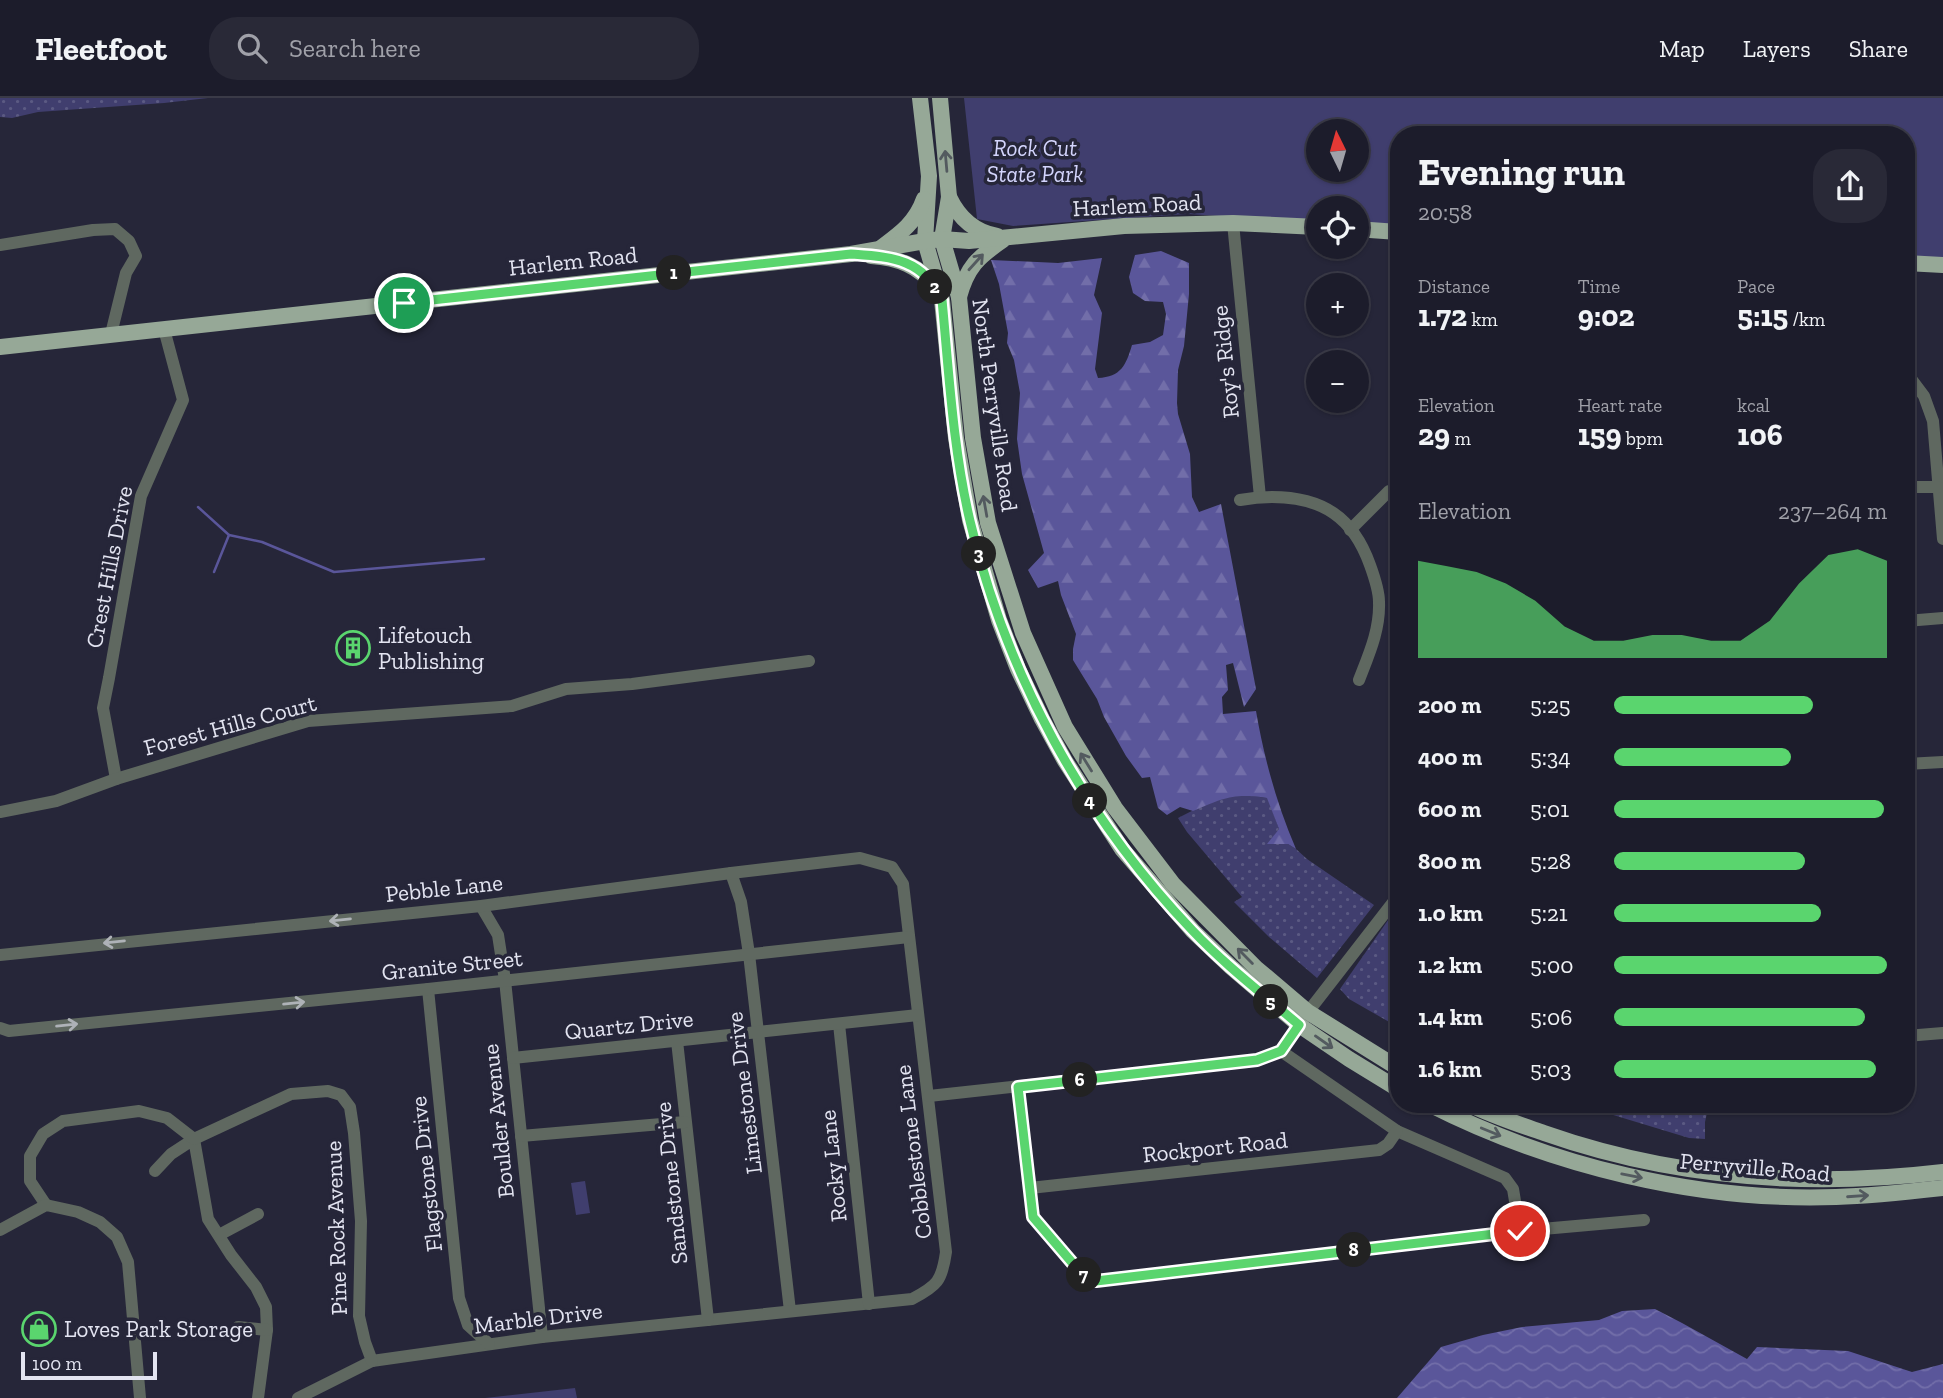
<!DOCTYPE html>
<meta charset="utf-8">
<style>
body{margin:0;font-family:"Zilla Slab",serif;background:#292937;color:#f1f3f6;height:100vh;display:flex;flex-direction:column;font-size:26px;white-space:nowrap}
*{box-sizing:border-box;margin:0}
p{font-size:23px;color:#a0a1a9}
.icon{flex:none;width:38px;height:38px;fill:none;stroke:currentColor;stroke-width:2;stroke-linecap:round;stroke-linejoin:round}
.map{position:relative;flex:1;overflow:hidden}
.details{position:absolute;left:1390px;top:28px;width:525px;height:987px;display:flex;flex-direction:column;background:#1c1c2b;border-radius:28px;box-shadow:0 2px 5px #0004,0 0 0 2px #3a3a47}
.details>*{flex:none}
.needle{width:46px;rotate:355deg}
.controls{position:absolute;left:1306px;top:21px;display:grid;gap:14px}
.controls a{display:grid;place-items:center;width:63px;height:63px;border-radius:50%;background:#1c1c2b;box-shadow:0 2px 5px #0004,0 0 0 2px #3a3a47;font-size:35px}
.scale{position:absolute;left:21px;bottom:18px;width:136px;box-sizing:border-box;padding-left:7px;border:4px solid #e3e4f1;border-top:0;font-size:19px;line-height:24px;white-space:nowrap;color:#e3e4f1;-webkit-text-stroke:5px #262639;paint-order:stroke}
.pin{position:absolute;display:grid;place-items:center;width:60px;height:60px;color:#fff;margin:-30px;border:4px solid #fff;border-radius:50%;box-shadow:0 2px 7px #0007}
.km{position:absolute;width:35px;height:35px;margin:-18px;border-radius:50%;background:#222;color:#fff;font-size:19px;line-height:35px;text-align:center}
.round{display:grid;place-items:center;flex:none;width:74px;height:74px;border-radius:28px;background:#292937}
.headline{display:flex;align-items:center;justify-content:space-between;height:119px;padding:0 28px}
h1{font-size:38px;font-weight:700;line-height:52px}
.metrics{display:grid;grid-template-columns:repeat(3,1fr);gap:10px;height:119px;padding:7px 28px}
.metrics div{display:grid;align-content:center}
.metrics b{font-size:30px;font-weight:700}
.metrics small{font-size:19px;font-weight:400}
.metrics p{font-size:19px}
.chart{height:196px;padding:14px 28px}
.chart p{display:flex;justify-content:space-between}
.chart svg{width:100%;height:126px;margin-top:7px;fill:#5ad56e;opacity:.7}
ul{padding:0 28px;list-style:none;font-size:23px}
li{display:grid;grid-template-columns:112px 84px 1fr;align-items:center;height:52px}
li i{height:18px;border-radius:9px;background:#5ad56e}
header{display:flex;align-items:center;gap:42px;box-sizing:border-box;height:98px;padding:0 35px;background:#1c1c2b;border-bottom:2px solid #3a3a47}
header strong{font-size:33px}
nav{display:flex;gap:38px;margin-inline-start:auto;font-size:24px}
.search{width:490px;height:63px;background:#292937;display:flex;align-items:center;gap:18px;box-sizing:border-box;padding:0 24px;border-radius:28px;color:#a0a1a9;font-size:26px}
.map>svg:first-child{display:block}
.grass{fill:url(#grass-dots)}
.forest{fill:url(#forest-firs)}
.park{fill:#403e6e;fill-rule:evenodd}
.water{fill:url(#water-waves)}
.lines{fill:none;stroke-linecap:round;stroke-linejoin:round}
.stream{stroke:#5a569a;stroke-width:2.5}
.minor{stroke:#5f6860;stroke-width:12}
.major{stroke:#96a897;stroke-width:16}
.oneway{stroke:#535a5f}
.oneway2{stroke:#aeb2b7}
.route-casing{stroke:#fff;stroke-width:14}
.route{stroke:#5ad56e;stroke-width:9}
.labels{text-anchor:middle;stroke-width:7;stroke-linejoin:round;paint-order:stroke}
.park-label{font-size:23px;font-style:italic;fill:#d4d5fd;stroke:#262639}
.street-label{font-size:23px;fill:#e3e4f1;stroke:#262639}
.poi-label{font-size:23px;fill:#e3e4f1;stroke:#262639;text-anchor:start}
</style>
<header>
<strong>Fleetfoot</strong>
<div class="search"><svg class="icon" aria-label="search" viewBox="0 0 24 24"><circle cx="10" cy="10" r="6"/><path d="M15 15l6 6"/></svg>Search here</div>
<nav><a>Map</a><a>Layers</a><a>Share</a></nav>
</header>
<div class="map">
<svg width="1943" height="1300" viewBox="0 0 1943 1300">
<defs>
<pattern id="grass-dots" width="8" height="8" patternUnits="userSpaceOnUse" patternTransform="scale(1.75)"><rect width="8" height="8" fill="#403e6e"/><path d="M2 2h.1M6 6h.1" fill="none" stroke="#5b5a83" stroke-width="1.8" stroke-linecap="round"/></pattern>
<pattern id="forest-firs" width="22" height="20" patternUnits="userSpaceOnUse" patternTransform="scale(1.75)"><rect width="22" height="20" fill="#5a569a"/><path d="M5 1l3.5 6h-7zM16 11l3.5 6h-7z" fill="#726ea9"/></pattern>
<pattern id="water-waves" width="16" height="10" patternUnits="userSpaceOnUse" patternTransform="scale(1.75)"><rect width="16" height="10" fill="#5a569a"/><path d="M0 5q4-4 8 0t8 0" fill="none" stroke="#726ea9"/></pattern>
</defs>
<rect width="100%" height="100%" fill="#262639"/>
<g class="grass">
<polygon points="0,0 208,0 164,5 38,14 12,20 0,19"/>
<polygon points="1227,695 1268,700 1279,731 1268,746 1288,746 1296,751 1307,761 1374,807 1317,880 1269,839 1234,804 1242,799 1187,734 1178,720"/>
<polygon points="1398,813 1398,929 1349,901 1340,891 1393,815"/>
<polygon points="1577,1006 1709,1006 1705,1024 1705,1041 1689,1040"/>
</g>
<path class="forest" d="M1161 153 1189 165V196L1184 248 1178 272 1177 305 1178 316 1190 356 1192 399 1199 414 1221 406 1256 591 1244 609 1233 565 1226 567 1228 592 1222 599 1223 616 1256 613C1264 660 1277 707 1296 751L1288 746H1267L1279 731 1267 700C1233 695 1224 700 1193 713L1180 709 1167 717 1158 710 1150 679 1142 680 1126 658 1104 619 1097 601 1073 562V551L1076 536 1061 497 1058 483 1038 490 1028 472 1044 455 1022 376 1017 341 1020 295 1014 262 1007 245 1008 235 999 186 991 162 1058 165 1102 160 1094 197 1102 215 1095 271 1098 280C1121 279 1126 267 1132 247L1150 244 1163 237 1166 216 1163 204 1145 203 1133 195 1129 179 1135 157Z"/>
<g class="park">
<path d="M964 0H1943V160L1906 159V37H1398V130L1356 127V110H1318V124L1187 116 1013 128 977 121ZM1318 33H1356V72H1318Z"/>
<polygon points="585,1083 590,1115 576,1117 571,1085"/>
<polygon points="575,1290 577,1300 485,1300"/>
</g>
<polygon class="water" points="1655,1211 1682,1225 1747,1261 1757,1249 1848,1253 1912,1274 1943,1266 1943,1300 1397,1300 1441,1249 1483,1237 1522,1229 1599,1222 1622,1213"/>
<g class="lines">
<g class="stream">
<polyline points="198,409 229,437 262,444 334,474 484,461"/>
<polyline points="214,474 229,437"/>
</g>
<g class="minor">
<polyline points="1233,125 1260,399"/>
<polyline points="0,147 93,132 115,131 129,143 136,158 126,175 111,236"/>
<polyline points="1906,274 1924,298 1933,323 1943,441"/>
<polyline points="1906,389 1938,389"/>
<path d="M1240 402C1251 400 1261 399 1272 399 1322 399 1353 419 1370 467 1374 478 1379 492 1379 504 1380 532 1369 556 1359 582"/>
<polyline points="1350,432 1389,393"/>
<polyline points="1906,523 1943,520"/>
<polyline points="1906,666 1943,664"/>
<polyline points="116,681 103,610 109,580 141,398 183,302 164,231"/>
<polyline points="0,714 56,703 116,681 308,623 512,608 566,591 632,586 809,563"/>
<polyline points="731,775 741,804 749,856 790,1213"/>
<polyline points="481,808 498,837 505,882 542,1239"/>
<path d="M0 857 481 808 731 775 860 760 892 769 903 786 946 1154C942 1183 937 1188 912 1201L542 1239 372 1263 298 1300"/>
<polyline points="428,891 459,1200 468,1227 489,1246"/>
<polyline points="839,926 869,1206"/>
<polyline points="0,930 9,933 428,891 909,839"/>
<polyline points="1906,938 1943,935"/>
<polyline points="677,943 708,1222"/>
<polyline points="1281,953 1397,1033 1505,1080 1513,1091 1520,1133"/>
<polyline points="513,960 918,917"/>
<polyline points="1018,988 1033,1119 1081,1175 1096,1183 1520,1133 1644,1122"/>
<polyline points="929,998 1257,962 1281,953 1308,914 1398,798"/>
<polyline points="521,1038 685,1024"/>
<polyline points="155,1073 171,1056 194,1041 208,1121 231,1157 256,1189 266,1209 267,1232 258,1300"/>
<polyline points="1030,1090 1379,1052 1388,1046 1397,1033"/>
<polyline points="46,1107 30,1083 30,1058 43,1036 63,1023 139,1013 167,1020 194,1041 291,996 328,993 341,997 350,1009 354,1035 361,1123 359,1218 365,1244 372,1263"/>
<polyline points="0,1132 46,1107 78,1114 100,1124 117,1139 128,1164 140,1300"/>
<polyline points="219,1137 258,1116"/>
<polyline points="238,1229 267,1232"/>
</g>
<g class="major">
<polyline points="920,0 929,78 925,143 942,202 956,340 970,422 999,522 1018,571 1042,621 1065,663 1122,751 1193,833 1231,869 1299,927 1349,961 1398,991"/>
<polyline points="940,0 949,99 942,141 959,199 973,340 988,425 1023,535 1065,629 1115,710 1173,786 1256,870 1308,914 1398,970"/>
<path d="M949 99C959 120 974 134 997 138"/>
<polyline points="1356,131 1398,134"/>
<path d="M882 149C901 135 916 124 924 101"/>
<path d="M871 158C898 160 919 167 936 190"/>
<polyline points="1906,165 1943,167"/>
<path d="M959 199C967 169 978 159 1003 142"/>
<polyline points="0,249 851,156 925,143 942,141 969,143 1124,128 1233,125 1318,129"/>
<path d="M1429 1006C1551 1068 1699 1104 1836 1099 1872 1098 1908 1094 1943 1090"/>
<path d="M1469 1006C1493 1018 1518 1026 1544 1035 1672 1080 1808 1090 1943 1074"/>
</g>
</g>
<defs><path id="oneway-shaft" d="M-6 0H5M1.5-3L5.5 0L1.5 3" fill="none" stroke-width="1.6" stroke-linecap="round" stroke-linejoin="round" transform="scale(1.75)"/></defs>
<g class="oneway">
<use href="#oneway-shaft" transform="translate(946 63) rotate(-95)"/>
<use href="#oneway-shaft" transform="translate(976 164) rotate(-48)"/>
<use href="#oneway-shaft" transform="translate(985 408) rotate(-100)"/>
<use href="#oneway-shaft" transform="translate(1086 664) rotate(-122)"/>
<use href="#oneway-shaft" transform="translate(1245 858) rotate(-135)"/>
<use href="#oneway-shaft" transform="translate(1324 944) rotate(35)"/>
<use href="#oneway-shaft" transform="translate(1491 1034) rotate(22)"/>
<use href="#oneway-shaft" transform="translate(1632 1078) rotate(11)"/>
<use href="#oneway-shaft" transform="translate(1858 1098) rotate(-4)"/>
</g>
<g class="oneway2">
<use href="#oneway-shaft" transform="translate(340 822) rotate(174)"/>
<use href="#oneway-shaft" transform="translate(114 844) rotate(174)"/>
<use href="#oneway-shaft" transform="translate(294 905) rotate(-6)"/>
<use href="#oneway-shaft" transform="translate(67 927) rotate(-6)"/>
</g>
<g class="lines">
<g class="route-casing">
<path id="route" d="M404 205 851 156C891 159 923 160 942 202 949 275 953 351 970 423 1006 576 1083 718 1192 832 1225 867 1263 896 1299 927L1281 953 1257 962 1018 989 1033 1119 1081 1175 1096 1183 1520 1133"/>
</g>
<use href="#route" class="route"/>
</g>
<defs>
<g id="building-ring" transform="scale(1.75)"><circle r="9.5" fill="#262639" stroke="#5ad56e" stroke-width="1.5"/><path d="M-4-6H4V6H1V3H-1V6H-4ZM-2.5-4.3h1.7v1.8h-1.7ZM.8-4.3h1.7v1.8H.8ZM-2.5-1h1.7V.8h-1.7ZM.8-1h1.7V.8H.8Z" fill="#5ad56e"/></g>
<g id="shop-ring" transform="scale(1.75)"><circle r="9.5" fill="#262639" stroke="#5ad56e" stroke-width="1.5"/><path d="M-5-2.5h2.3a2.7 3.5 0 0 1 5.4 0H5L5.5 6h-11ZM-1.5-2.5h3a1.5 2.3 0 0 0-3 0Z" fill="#5ad56e"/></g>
</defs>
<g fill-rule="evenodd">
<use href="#building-ring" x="353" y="550"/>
<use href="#shop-ring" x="39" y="1231"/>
</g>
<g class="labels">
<g class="park-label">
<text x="1035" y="58">Rock Cut<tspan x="1035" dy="26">State Park</tspan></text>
</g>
<g class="street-label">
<text transform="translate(1137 107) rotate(-3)" y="8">Harlem Road</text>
<text transform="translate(573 163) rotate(-6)" y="8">Harlem Road</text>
<text transform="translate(1225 264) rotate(-96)" y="8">Roy's Ridge</text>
<text transform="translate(995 307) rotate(82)" y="8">North Perryville Road</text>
<text transform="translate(109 469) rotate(-79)" y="8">Crest Hills Drive</text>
<text transform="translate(230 627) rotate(-15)" y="8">Forest Hills Court</text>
<text transform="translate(444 790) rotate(-6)" y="8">Pebble Lane</text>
<text transform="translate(452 867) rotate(-6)" y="8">Granite Street</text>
<text transform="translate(629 927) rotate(-6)" y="8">Quartz Drive</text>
<text transform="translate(744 995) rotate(-97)" y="8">Limestone Drive</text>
<text transform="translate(498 1023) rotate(-96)" y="8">Boulder Avenue</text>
<text transform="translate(1215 1049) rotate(-6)" y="8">Rockport Road</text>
<text transform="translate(913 1054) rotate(-97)" y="8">Cobblestone Lane</text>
<text transform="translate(833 1068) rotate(-96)" y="8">Rocky Lane</text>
<text transform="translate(1755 1069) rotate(5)" y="8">Perryville Road</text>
<text transform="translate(426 1076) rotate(-96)" y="8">Flagstone Drive</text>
<text transform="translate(671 1085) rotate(-96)" y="8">Sandstone Drive</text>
<text transform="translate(336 1130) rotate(-92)" y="8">Pine Rock Avenue</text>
<text transform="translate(538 1220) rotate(-7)" y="8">Marble Drive</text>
</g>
<g class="poi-label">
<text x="378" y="545">Lifetouch<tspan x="378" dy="26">Publishing</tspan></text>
<text x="64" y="1239">Loves Park Storage</text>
</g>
</g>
</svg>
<div class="controls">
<a><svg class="needle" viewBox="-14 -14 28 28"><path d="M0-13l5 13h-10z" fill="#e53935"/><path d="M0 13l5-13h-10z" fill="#a0a1a9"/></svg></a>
<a><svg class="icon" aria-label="locate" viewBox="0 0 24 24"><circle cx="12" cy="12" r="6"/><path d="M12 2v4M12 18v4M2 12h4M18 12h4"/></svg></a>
<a>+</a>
<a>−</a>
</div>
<div class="scale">100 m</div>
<div class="pin" style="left:404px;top:205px;background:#1e9e55"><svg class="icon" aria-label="arrive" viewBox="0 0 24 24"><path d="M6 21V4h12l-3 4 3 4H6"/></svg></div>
<div class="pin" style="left:1520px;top:1133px;background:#d93025"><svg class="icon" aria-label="check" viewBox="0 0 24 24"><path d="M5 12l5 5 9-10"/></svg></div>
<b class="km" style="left:674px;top:175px">1</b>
<b class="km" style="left:935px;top:189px">2</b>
<b class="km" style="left:979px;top:456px">3</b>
<b class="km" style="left:1090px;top:703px">4</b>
<b class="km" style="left:1271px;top:904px">5</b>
<b class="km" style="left:1080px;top:982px">6</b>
<b class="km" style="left:1084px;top:1177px">7</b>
<b class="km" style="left:1354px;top:1152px">8</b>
<section class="details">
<div class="headline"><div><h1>Evening run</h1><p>20:58</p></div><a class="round"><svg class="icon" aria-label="share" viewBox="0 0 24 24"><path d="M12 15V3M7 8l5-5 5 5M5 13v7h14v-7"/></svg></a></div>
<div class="metrics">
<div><p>Distance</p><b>1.72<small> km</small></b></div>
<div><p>Time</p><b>9:02</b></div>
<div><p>Pace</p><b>5:15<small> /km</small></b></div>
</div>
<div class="metrics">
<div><p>Elevation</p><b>29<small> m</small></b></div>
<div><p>Heart rate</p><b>159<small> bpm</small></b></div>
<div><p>kcal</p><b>106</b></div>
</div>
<div class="chart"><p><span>Elevation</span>237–264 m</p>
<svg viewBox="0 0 160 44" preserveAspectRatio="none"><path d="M0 44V10L10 12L20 14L30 18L40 24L50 33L60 38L70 38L80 36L90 36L100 38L110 38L120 31L130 18L140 8L150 6L160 10V44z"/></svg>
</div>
<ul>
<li><b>200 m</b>5:25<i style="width:73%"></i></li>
<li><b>400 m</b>5:34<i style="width:65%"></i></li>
<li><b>600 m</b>5:01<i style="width:99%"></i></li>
<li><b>800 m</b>5:28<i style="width:70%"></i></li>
<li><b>1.0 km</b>5:21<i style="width:76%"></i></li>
<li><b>1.2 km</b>5:00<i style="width:100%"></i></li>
<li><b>1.4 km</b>5:06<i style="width:92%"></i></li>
<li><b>1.6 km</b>5:03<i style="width:96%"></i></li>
</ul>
</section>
</div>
